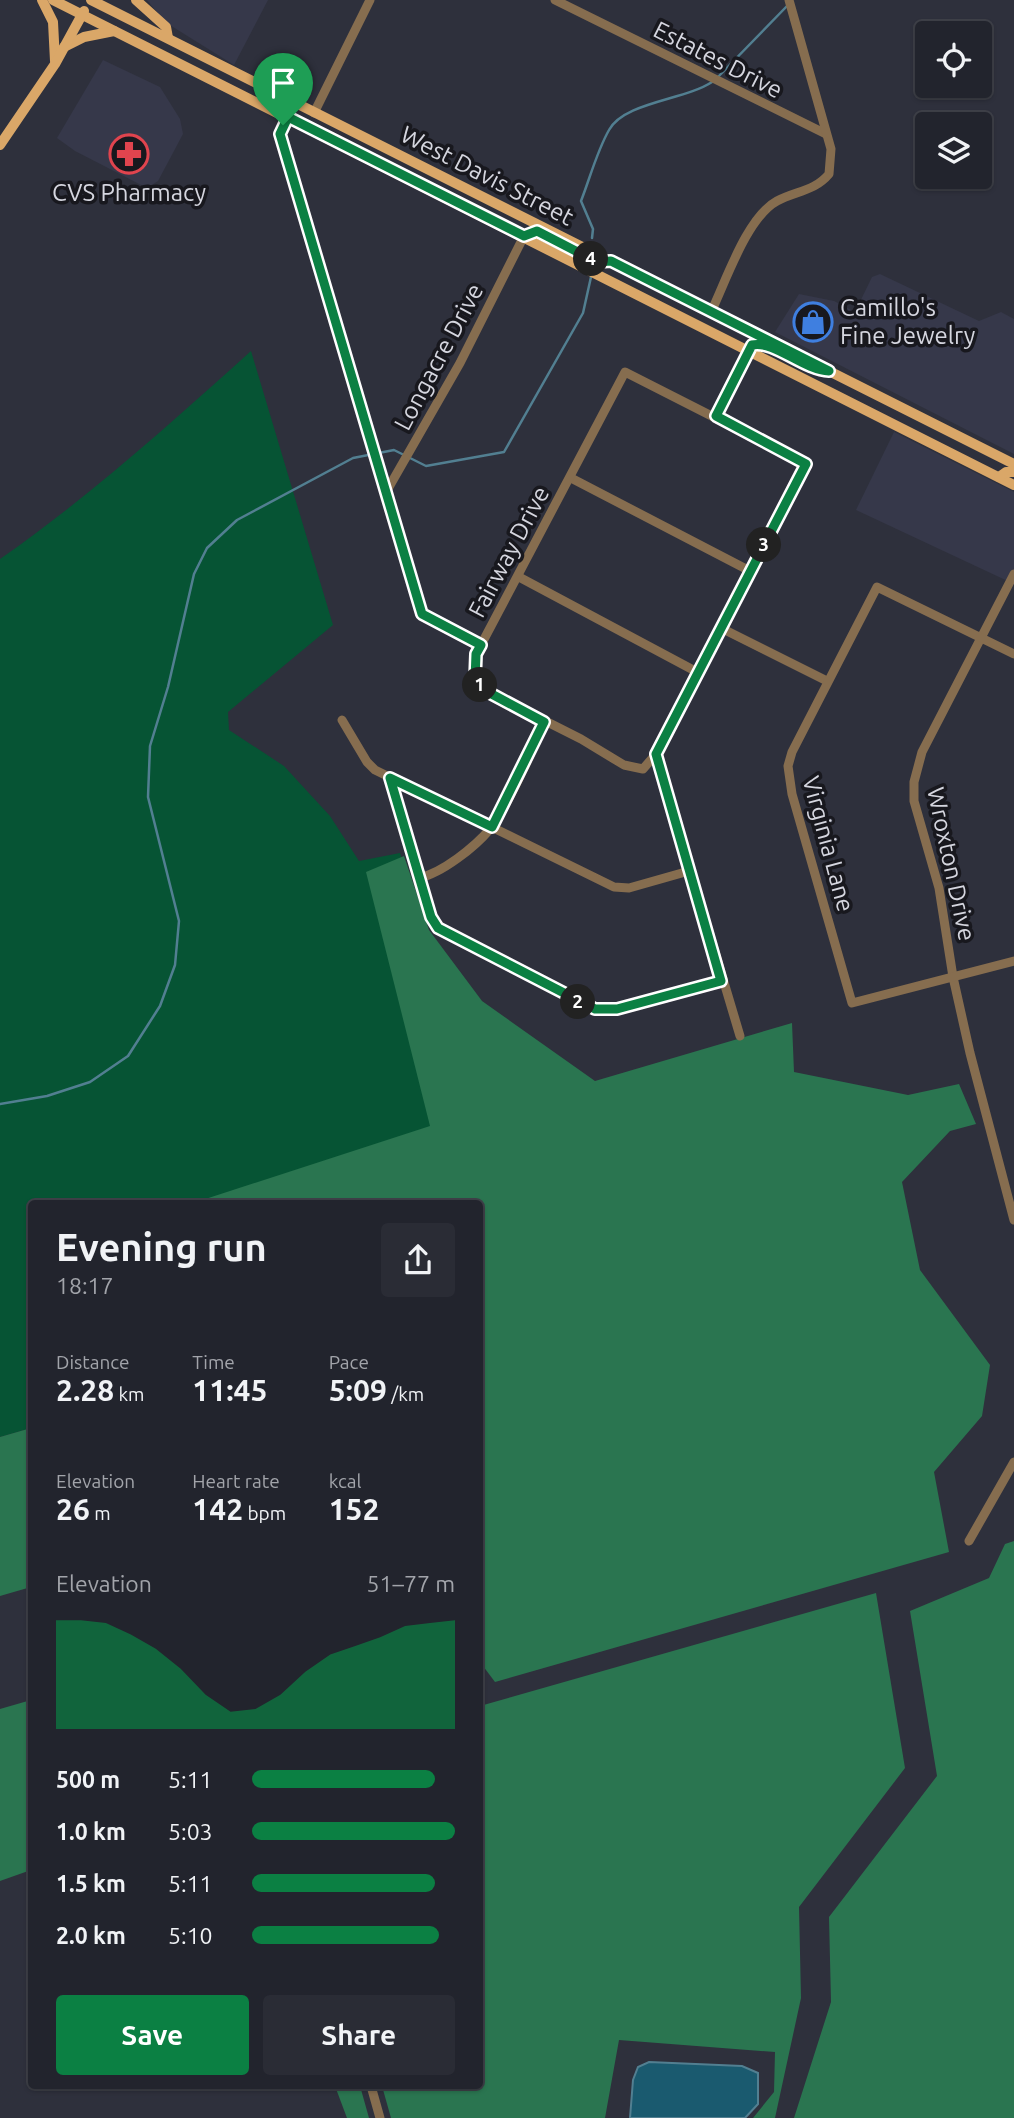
<!DOCTYPE html>
<meta charset="utf-8">
<style>
body{margin:0;font-family:Ubuntu,sans-serif;background:#2a2c35;color:#f1f3f6;height:100vh;display:flex;flex-direction:column;font-size:26px;white-space:nowrap}
*{box-sizing:border-box;margin:0}
p{font-size:23px;color:#a2a4aa}
.icon{flex:none;width:38px;height:38px;fill:none;stroke:currentColor;stroke-width:2;stroke-linecap:round;stroke-linejoin:round}
.map{position:relative;flex:1;overflow:hidden}
.panel{position:absolute;left:28px;top:1200px;width:455px;height:889px;display:flex;flex-direction:column;background:#22242d;border-radius:7px;box-shadow:0 2px 5px #0004,0 0 0 2px #3f4149}
.panel>*{flex:none}
.controls{position:absolute;left:915px;top:21px;display:grid;gap:14px}
.controls a{display:grid;place-items:center;width:77px;height:77px;border-radius:7px;background:#22242d;box-shadow:0 2px 5px #0004,0 0 0 2px #3f4149;font-size:35px}
.pin{position:absolute;display:grid;place-items:center;width:60px;height:60px;color:#fff;margin:-72px -30px;border-radius:50% 50% 50% 0;rotate:-45deg;box-shadow:0 0 7px #0007}
.pin .icon{rotate:45deg}
.km{position:absolute;width:35px;height:35px;margin:-18px;border-radius:50%;background:#222;color:#fff;font-size:19px;line-height:35px;text-align:center}
.round{display:grid;place-items:center;flex:none;width:74px;height:74px;border-radius:7px;background:#2a2c35}
.head{display:flex;align-items:center;justify-content:space-between;height:119px;padding:0 28px}
h1{font-size:38px;font-weight:700;line-height:52px}
.figures{display:grid;grid-template-columns:repeat(3,1fr);gap:10px;height:119px;padding:7px 28px}
.figures div{display:grid;align-content:center}
.figures b{font-size:30px;font-weight:700}
.figures small{font-size:19px;font-weight:400}
.figures p{font-size:19px}
.chart{height:196px;padding:14px 28px}
.chart p{display:flex;justify-content:space-between}
.chart svg{width:100%;height:126px;margin-top:7px;fill:#0b8043;opacity:.7}
.cta{display:flex;gap:14px;margin-top:auto;padding:14px 28px}
.cta a{flex:1;height:80px;border-radius:7px;background:#0b8043;color:#fff;font-size:28px;font-weight:700;line-height:80px;text-align:center}
.cta a+a{background:#2a2c35;color:#f1f3f6}
ul{padding:0 28px;list-style:none;font-size:23px}
li{display:grid;grid-template-columns:112px 84px 1fr;align-items:center;height:52px}
li i{height:18px;border-radius:9px;background:#0b8043}
.map>svg:first-child{display:block}
.built{fill:#36384a}
.green{fill:#065434}
.forest{fill:#2a7550}
.water{fill:#1a5a6f;stroke:#527f91;stroke-width:2}
.lines{fill:none;stroke-linecap:round;stroke-linejoin:round}
.stream{stroke:#527f91;stroke-width:2.5}
.minor{stroke:#866d4f;stroke-width:9}
.major{stroke:#daa768;stroke-width:10}
.route-casing{stroke:#fff;stroke-width:14}
.route{stroke:#0b8043;stroke-width:9}
.labels{text-anchor:middle;stroke-width:7;stroke-linejoin:round;paint-order:stroke}
.street-label{font-size:24px;fill:#d5d6df;stroke:#18181e}
.poi-label{font-size:24px;fill:#d5d6df;stroke:#18181e}
</style>
<div class="map">
<svg width="1014" height="2118" viewBox="0 0 1014 2118">
<rect width="100%" height="100%" fill="#2e303c"/>
<g class="built">
<polygon points="147,0 268,0 234,65 165,22"/>
<polygon points="103,60 160,87 180,119 183,134 158,181 147,188 75,151 57,138"/>
<polygon points="880,274 979,321 1001,312 1014,319 1014,454 775,332 799,294 834,301 855,312 872,277"/>
<polygon points="894,432 1014,492 1014,584 856,510"/>
</g>
<path class="green" d="M251 351 333 625 228 712 229 730 284 766 330 816 359 861 400 853 482 1126 196 1204H32L31 1428 0 1437V559C89 497 170 424 251 351Z"/>
<g class="forest">
<polygon points="404,856 429,930 482,1001 595,1081 792,1023 794,1072 908,1095 959,1084 976,1124 950,1131 902,1182 920,1270 990,1365 982,1416 934,1472 949,1552 495,1682 483,1666 480,1645 480,1204 190,1204 430,1126 366,872"/>
<polygon points="31,1428 31,1587 0,1596 0,1437"/>
<polygon points="1014,1541 1014,2118 794,2118 831,2002 829,1917 937,1776 910,1611 989,1578 1005,1544"/>
<polygon points="876,1593 905,1768 799,1907 801,1998 775,2118 753,2118 774,2092 775,2052 619,2040 605,2118 391,2118 382,2086 480,2086 480,1706"/>
<polygon points="31,1700 31,1870 0,1881 0,1709"/>
<polygon points="335,2086 360,2086 369,2118 347,2118"/>
</g>
<polygon class="water" points="649,2062 742,2066 758,2073 758,2104 745,2118 630,2118 633,2080 638,2067"/>
<g class="lines">
<g class="stream">
<polyline points="717,78 788,5"/>
<path d="M592 238 593 229 581 201C590 178 597 151 609 130 624 102 685 100 712 82"/>
<polyline points="410,458 426,466 504,452 583,313 591,277"/>
<polyline points="0,1104 47,1096 90,1082 128,1056 160,1006 175,965 179,921 148,797 150,746 168,687 194,574 207,548 237,520 353,458 394,450 404,455"/>
</g>
<g class="minor">
<polyline points="555,0 826,134"/>
<polyline points="314,113 370,0"/>
<polyline points="288,117 280,134 422,614 481,645"/>
<path d="M711 312C726 281 747 217 777 201 796 191 815 191 829 174L831 149 789 0"/>
<polyline points="716,416 748,350"/>
<polyline points="571,478 750,571"/>
<polyline points="385,494 460,363 524,236"/>
<polyline points="1014,574 922,752 914,782 914,801 939,888 953,977 970,1053 1014,1220"/>
<polyline points="519,577 697,672"/>
<polyline points="721,628 827,681"/>
<polyline points="1014,654 877,587 792,752 788,766 792,794 852,1003 1014,961"/>
<polyline points="342,720 367,762 375,770 614,887 629,888 689,871"/>
<path d="M656 754 643 769 624 765 581 739 486 691C472 677 472 663 481 645L625 372 806 464 656 754 740 1036"/>
<polyline points="390,778 431,917 438,928 595,1009 617,1009 721,981"/>
<path d="M419 878C442 873 475 847 490 829 509 804 532 752 544 722"/>
<polyline points="969,1541 1014,1462"/>
<polyline points="371,2086 380,2118"/>
</g>
<g class="major">
<polyline points="42,0 53,22 55,61"/>
<polyline points="53,0 1014,485"/>
<polyline points="91,0 1014,464"/>
<polyline points="136,0 166,27 168,38"/>
<polyline points="64,47 84,37 114,31"/>
<polyline points="0,145 55,64 84,11"/>
<polyline points="999,477 1006,472 1014,472"/>
</g>
</g>
<g class="lines">
<g class="route-casing">
<path id="route" d="M288 117 524 236 537 231 597 262 611 261 829 371C803 370 774 340 752 345L716 416 806 464 656 754 721 981 617 1009H595L438 928 431 917 390 778 492 827 544 722 486 691 475 680 476 654 481 645 422 614 280 134Z"/>
</g>
<use href="#route" class="route"/>
</g>
<defs>
<g id="pharmacy-ring" transform="scale(2.0125)"><circle r="9.5" fill="#18181e" stroke="#e0444e" stroke-width="1.5"/><path d="M-2-6h4v4h4v4h-4v4h-4v-4h-4v-4h4Z" fill="#e0444e"/></g>
<g id="shop-ring" transform="scale(2.0125)"><circle r="9.5" fill="#18181e" stroke="#3f7fe0" stroke-width="1.5"/><path d="M-5-2.5h2.3a2.7 3.5 0 0 1 5.4 0H5L5.5 6h-11ZM-1.5-2.5h3a1.5 2.3 0 0 0-3 0Z" fill="#3f7fe0"/></g>
</defs>
<g fill-rule="evenodd">
<use href="#pharmacy-ring" x="129" y="154"/>
<use href="#shop-ring" x="813" y="322"/>
</g>
<g class="labels">
<g class="street-label">
<text transform="translate(718 60) rotate(27)" y="8">Estates Drive</text>
<text transform="translate(487 176) rotate(27)" y="8">West Davis Street</text>
<text transform="translate(439 357) rotate(-62)" y="8">Longacre Drive</text>
<text transform="translate(509 552) rotate(-62)" y="8">Fairway Drive</text>
<text transform="translate(828 844) rotate(75)" y="8">Virginia Lane</text>
<text transform="translate(951 864) rotate(78)" y="8">Wroxton Drive</text>
</g>
<g class="poi-label">
<text x="129" y="201">CVS Pharmacy</text>
<text x="840" y="316" text-anchor="start">Camillo's<tspan x="840" dy="28">Fine Jewelry</tspan></text>
</g>
</g>
</svg>
<div class="controls">
<a><svg class="icon" aria-label="locate" viewBox="0 0 24 24"><circle cx="12" cy="12" r="6"/><path d="M12 2v4M12 18v4M2 12h4M18 12h4"/></svg></a>
<a><svg class="icon" aria-label="layers" viewBox="0 0 24 24"><path d="M12 4l9 5-9 5-9-5zM3 14l9 5 9-5"/></svg></a>
</div>
<div class="pin" style="left:283px;top:125px;background:#1e9e55"><svg class="icon" aria-label="arrive" viewBox="0 0 24 24"><path d="M6 21V4h12l-3 4 3 4H6"/></svg></div>
<b class="km" style="left:480px;top:685px">1</b>
<b class="km" style="left:578px;top:1002px">2</b>
<b class="km" style="left:764px;top:545px">3</b>
<b class="km" style="left:591px;top:259px">4</b>
<section class="panel">
<div class="head"><div><h1>Evening run</h1><p>18:17</p></div><a class="round"><svg class="icon" aria-label="share" viewBox="0 0 24 24"><path d="M12 15V3M7 8l5-5 5 5M5 13v7h14v-7"/></svg></a></div>
<div class="figures">
<div><p>Distance</p><b>2.28<small> km</small></b></div>
<div><p>Time</p><b>11:45</b></div>
<div><p>Pace</p><b>5:09<small> /km</small></b></div>
</div>
<div class="figures">
<div><p>Elevation</p><b>26<small> m</small></b></div>
<div><p>Heart rate</p><b>142<small> bpm</small></b></div>
<div><p>kcal</p><b>152</b></div>
</div>
<div class="chart"><p><span>Elevation</span>51–77 m</p>
<svg viewBox="0 0 160 44" preserveAspectRatio="none"><path d="M0 44V6L10 6L20 7L30 11L40 16L50 23L60 32L70 38L80 37L90 32L100 24L110 18L120 15L130 12L140 8L150 7L160 6V44z"/></svg>
</div>
<ul>
<li><b>500 m</b>5:11<i style="width:90%"></i></li>
<li><b>1.0 km</b>5:03<i style="width:100%"></i></li>
<li><b>1.5 km</b>5:11<i style="width:90%"></i></li>
<li><b>2.0 km</b>5:10<i style="width:92%"></i></li>
</ul>
<div class="cta"><a>Save</a><a>Share</a></div>
</section>
</div>
